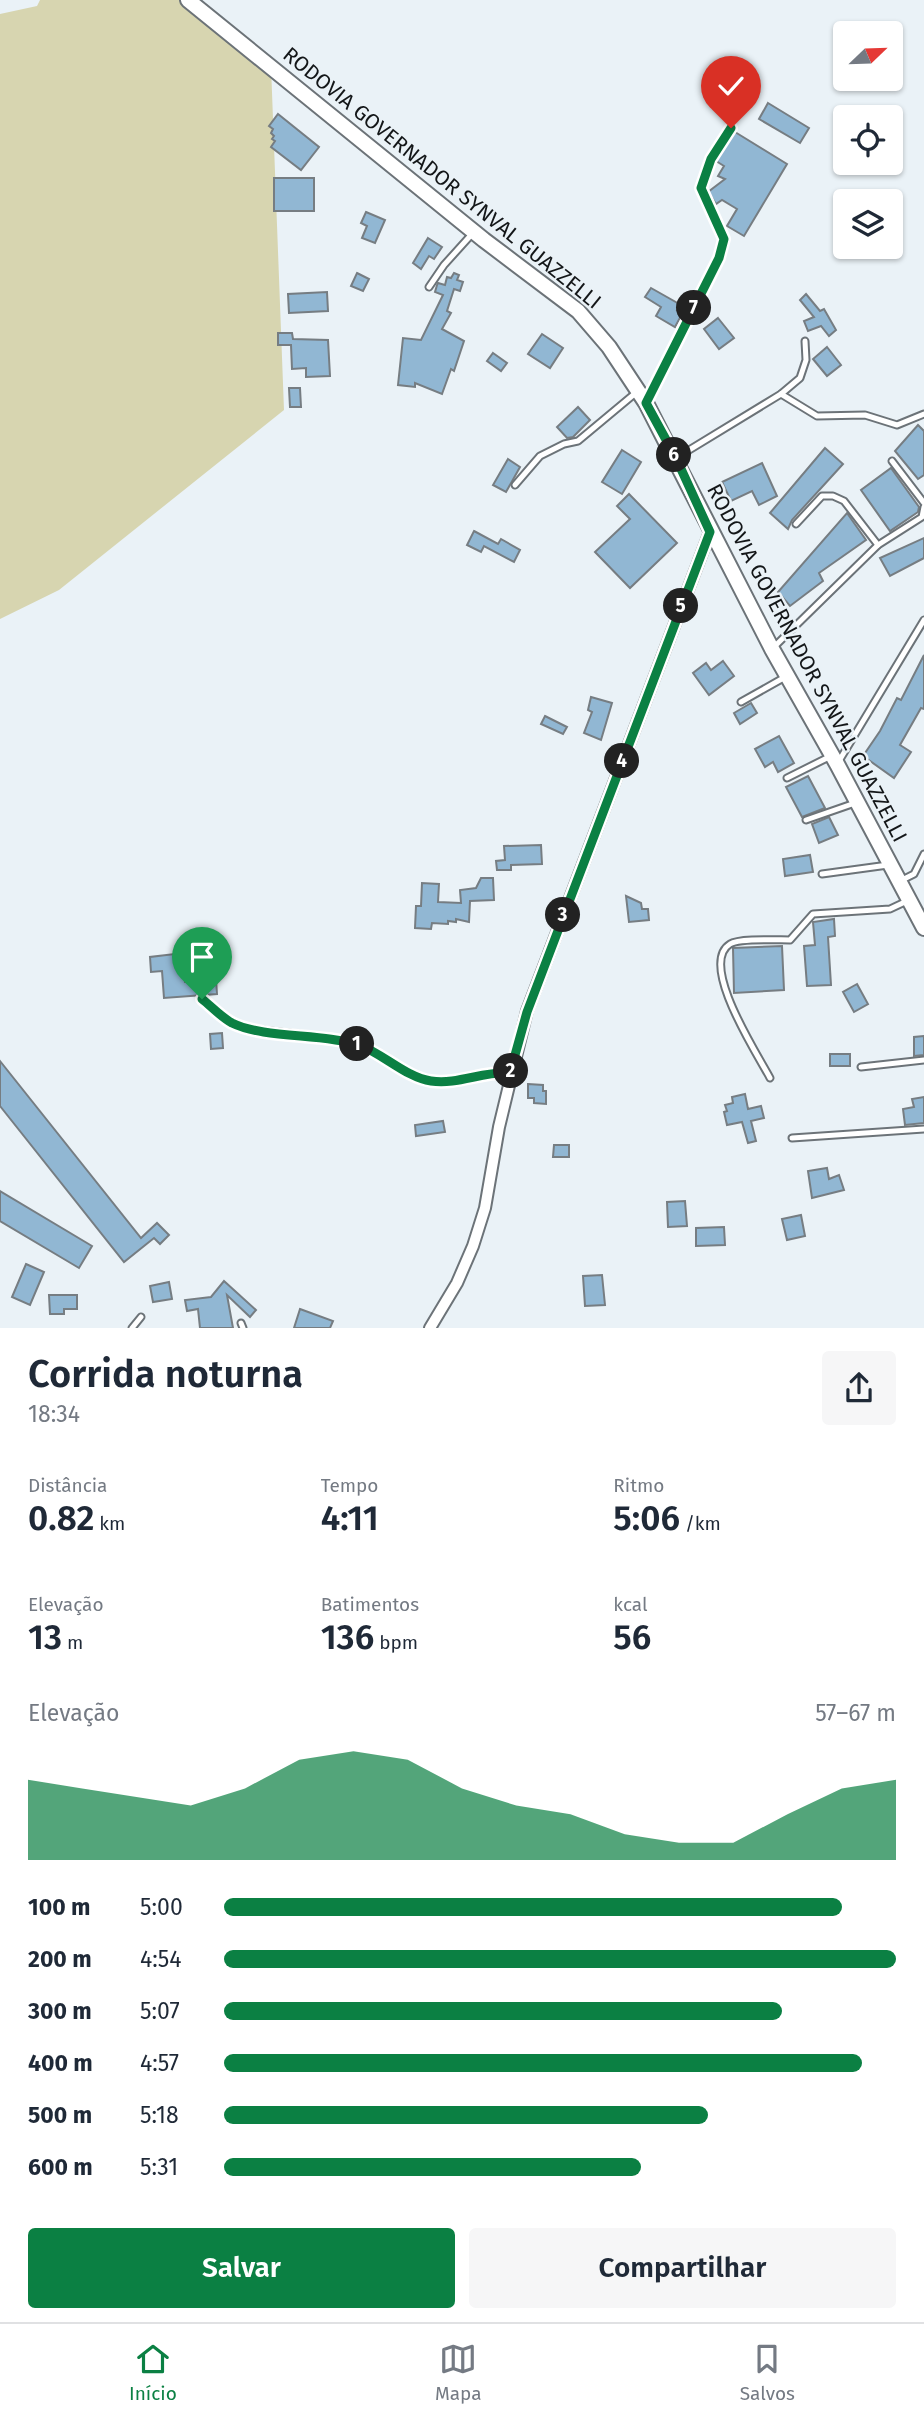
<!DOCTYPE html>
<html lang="pt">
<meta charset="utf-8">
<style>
body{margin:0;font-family:"Fira Sans",sans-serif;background:#f6f6f7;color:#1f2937;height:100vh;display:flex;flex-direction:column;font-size:26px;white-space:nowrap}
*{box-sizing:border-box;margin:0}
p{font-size:23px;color:#747a83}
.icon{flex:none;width:38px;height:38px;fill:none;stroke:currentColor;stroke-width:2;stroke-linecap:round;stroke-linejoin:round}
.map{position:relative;height:1328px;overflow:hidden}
.details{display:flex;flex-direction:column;background:#fff;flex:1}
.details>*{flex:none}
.needle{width:46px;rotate:67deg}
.controls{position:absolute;left:833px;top:21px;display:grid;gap:14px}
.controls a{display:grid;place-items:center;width:70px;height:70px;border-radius:7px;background:#fff;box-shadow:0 2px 5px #0004;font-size:35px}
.pin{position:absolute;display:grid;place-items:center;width:60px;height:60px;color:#fff;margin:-72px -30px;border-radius:50% 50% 50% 0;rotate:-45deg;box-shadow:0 0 7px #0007}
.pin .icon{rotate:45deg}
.km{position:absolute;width:35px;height:35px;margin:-18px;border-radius:50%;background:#222;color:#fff;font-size:19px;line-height:35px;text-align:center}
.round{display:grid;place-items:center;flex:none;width:74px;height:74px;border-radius:7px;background:#f6f6f7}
.headline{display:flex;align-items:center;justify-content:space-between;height:119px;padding:0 28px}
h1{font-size:38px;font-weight:600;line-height:52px}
.metrics{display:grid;grid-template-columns:repeat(3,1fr);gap:10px;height:119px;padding:7px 28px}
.metrics div{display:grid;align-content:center}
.metrics b{font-size:35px;font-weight:600}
.metrics small{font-size:19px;font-weight:400}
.metrics p{font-size:19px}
.chart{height:196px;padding:14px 28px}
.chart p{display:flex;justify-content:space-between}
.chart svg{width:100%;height:126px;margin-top:7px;fill:#0b8043;opacity:.7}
.button{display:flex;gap:14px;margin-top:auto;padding:14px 28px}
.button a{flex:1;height:80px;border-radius:7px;background:#0b8043;color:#fff;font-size:28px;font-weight:600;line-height:80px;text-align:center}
.button a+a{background:#f6f6f7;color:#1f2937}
ul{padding:0 28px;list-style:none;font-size:23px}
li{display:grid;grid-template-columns:112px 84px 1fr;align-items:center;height:52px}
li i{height:18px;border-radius:9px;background:#0b8043}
.tabs{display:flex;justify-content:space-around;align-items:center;height:98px;border-top:2px solid #e0e1e3;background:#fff;font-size:19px;color:#747a83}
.tabs a{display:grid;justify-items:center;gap:4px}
.tabs .selected{color:#0b8043}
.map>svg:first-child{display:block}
.green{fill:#d7d5b0}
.building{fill:#91b7d3;stroke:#767d82;stroke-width:2}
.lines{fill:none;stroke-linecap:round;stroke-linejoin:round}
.service-casing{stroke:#6c7378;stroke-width:9}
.minor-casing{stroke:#6c7378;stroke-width:14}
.secondary-casing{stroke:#6c7378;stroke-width:18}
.service{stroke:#fff;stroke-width:5}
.minor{stroke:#fff;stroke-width:10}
.secondary{stroke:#fff;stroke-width:14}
.route-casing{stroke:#fff;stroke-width:14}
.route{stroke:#0b8043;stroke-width:9}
.labels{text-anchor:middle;stroke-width:5;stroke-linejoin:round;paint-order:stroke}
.street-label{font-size:21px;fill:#131618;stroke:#eaf2f7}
</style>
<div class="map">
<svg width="924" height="1328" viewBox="0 0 924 1328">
<rect width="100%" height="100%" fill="#eaf2f7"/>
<polygon class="green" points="40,0 188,0 271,66 284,410 59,590 0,619 0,14 37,6"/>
<g class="building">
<polygon points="768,103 809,128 800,143 759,119"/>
<polygon points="278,114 319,147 301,170 271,147 275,141 272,139 274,136 271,133 273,129 269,126"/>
<polygon points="735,132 787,164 744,236 727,226 737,209 722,200 716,204 708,192 725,179 718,176 724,166 716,161"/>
<rect x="274" y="178" width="40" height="33"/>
<polygon points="366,212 385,220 375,243 362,238 367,226 361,223"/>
<polygon points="428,238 442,247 434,259 429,256 421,269 413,263"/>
<polygon points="357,273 369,279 363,291 351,286"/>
<polygon points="454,273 459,275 457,280 463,282 460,291 454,289 447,311 451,313 442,329 464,341 454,371 451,369 442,394 415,383 415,387 398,385 403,338 421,340 443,295 435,292 437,285 438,283 445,285 447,277 451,278"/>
<polygon points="651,288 681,305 677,310 682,314 675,327 656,316 661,307 645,297"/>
<polygon points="327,292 328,311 289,313 288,294"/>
<polygon points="806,294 820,311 824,309 836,330 829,336 821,326 808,331 804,321 814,317 800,300"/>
<polygon points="718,318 734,338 719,349 704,329"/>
<polygon points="278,333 292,333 293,339 328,340 330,376 306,377 306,368 292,369 291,345 278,345"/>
<polygon points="542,334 563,348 550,368 528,354"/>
<polygon points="827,347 841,365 827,376 813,359"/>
<polygon points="493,353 507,363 501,371 487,361"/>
<polygon points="289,388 300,388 301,407 290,407"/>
<polygon points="578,407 590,420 573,437 567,438 557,427"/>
<polygon points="918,425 924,431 924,475 918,479 895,451"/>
<polygon points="825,448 843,464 792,520 788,529 770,513"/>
<polygon points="622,450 641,462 622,494 602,482"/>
<polygon points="508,459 520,467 506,492 493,485"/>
<polygon points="762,463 777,496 759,505 752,491 731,501 722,482"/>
<polygon points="891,468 919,507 918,512 890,531 861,490"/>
<polygon points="629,494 677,543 630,588 595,552 630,519 617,506"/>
<polygon points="847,513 866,540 819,573 823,581 790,606 778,592"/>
<polygon points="474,531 498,544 501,539 520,550 514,562 484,546 481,552 467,545"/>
<polygon points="924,538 924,558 890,576 880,558"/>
<polygon points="924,655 924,709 921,708 900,745 911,752 894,778 863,756 880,731 897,698 901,700"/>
<polygon points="723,661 734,676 709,695 693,673 706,663 711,670"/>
<polygon points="591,697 612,703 601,740 584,733 592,712 588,710"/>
<polygon points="751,703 757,713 740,724 734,713"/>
<polygon points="545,716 567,727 563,734 541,724"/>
<polygon points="779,736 794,763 778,772 773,762 765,767 755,749"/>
<polygon points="808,776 825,808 802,817 786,787"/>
<polygon points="829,817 838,835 819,843 812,824"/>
<polygon points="541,845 542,864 511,865 511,870 497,870 496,861 505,860 504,846"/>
<polygon points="810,855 813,872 785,876 783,859"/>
<polygon points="481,878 493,878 494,900 470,901 469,922 456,919 456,922 448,921 448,924 432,923 431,929 415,928 416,906 421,906 422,883 439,884 438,902 461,903 460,890 476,888"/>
<polygon points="626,896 641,903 642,909 648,909 649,920 629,922"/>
<polygon points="834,919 835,936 828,937 831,985 807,986 804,946 815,945 813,922"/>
<polygon points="782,946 784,990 734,993 733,948"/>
<polygon points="183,953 185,982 216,979 217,994 164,998 162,971 151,972 150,957"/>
<polygon points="857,984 868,1004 854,1012 843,992"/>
<polygon points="222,1033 223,1048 211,1049 210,1034"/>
<polygon points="924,1036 924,1055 914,1056 914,1037"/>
<rect x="830" y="1054" width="20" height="12"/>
<polygon points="0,1061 141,1238 157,1223 169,1235 160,1244 154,1238 124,1262 0,1106"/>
<polygon points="528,1084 543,1085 543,1091 546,1091 546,1104 534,1103 534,1098 528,1098"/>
<polygon points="745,1094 748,1109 761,1106 764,1118 751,1121 756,1141 748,1143 742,1122 727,1125 724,1112 727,1111 725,1105 733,1103 732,1097"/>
<polygon points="924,1097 924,1123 905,1125 903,1109 914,1107 912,1099"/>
<polygon points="443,1121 445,1132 416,1136 415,1125"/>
<polygon points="554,1145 569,1145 569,1157 553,1157"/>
<polygon points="827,1168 829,1179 839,1175 844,1190 812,1198 808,1171"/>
<polygon points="0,1191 92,1246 79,1268 0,1221"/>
<polygon points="685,1201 687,1226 668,1227 667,1202"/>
<polygon points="801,1215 805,1236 787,1240 782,1219"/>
<polygon points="724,1227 725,1245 696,1246 696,1228"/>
<polygon points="26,1264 44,1272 30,1305 12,1297"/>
<polygon points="602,1275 605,1305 585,1306 583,1276"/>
<polygon points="224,1281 256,1310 250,1317 227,1295 233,1328 200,1328 198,1309 187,1311 185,1300 211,1297"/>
<polygon points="169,1282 172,1299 153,1302 150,1286"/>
<polygon points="49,1295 77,1295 77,1309 64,1309 64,1314 50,1314"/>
<polygon points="300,1309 333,1321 330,1328 294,1328"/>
</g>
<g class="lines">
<g class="service-casing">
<g id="service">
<polyline points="429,287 444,265 472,234"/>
<polyline points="781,394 817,416 865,415 897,425 924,414"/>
<polyline points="647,401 719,258 724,239 701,188 711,159 731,128"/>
<polyline points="676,458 781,394 800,378 806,360 805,341"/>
<polyline points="892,461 924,503"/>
<polyline points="515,485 540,456 564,444 578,441 638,391"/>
<polyline points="796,524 822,496 833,496 844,501 878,545"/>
<polyline points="774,647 878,545 922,517 924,507"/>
<polyline points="741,702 787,676"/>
<polyline points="839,761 924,620"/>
<polyline points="787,778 829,757"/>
<polyline points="806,820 855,803"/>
<polyline points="822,874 888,865"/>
<polyline points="902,880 914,874 924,854"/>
<polyline points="202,999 229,1021 245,1028 339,1039 362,1046 426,1081 444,1082 494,1072 510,1073"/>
<polyline points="861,1067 924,1060"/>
<path d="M770 1078C758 1055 698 964 730 944 739 938 776 940 790 940L813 914 890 909 907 901"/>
<polyline points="792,1138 924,1129"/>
<polyline points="241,1323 243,1328"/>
<polyline points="132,1328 141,1317"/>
</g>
</g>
<g class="minor-casing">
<polyline id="minor" points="430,1328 457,1283 473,1246 485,1208 499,1127 527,1011 710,532"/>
</g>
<g class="secondary-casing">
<polyline id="secondary" points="188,0 484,240 578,311 609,347 646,403 772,649 837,764 924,928"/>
</g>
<use href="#service" class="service"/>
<use href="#minor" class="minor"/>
<use href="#secondary" class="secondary"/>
</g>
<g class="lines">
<g class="route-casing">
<path id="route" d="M202 999C212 1007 221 1017 232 1023 265 1039 321 1033 359 1045 382 1053 407 1078 431 1081 458 1085 483 1071 510 1073L527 1012 710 532 676 458 646 403 719 258 724 239 701 188 711 159 731 128"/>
</g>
<use href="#route" class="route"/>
</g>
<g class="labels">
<g class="street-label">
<text transform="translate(442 178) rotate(39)" y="7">RODOVIA GOVERNADOR SYNVAL GUAZZELLI</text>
<text transform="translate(807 663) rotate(62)" y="7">RODOVIA GOVERNADOR SYNVAL GUAZZELLI</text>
</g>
</g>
</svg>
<div class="controls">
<a><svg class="needle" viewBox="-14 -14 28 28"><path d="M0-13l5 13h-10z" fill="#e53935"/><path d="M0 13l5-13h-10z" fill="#747a83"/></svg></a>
<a><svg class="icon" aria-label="locate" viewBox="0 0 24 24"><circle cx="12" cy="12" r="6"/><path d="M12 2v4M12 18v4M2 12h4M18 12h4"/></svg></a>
<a><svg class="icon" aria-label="layers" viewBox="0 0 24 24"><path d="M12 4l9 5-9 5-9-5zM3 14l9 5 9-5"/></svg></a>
</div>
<div class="pin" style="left:202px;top:999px;background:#1e9e55"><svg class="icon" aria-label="arrive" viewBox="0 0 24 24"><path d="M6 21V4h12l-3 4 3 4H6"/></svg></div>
<div class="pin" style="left:731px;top:128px;background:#d93025"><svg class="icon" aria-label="check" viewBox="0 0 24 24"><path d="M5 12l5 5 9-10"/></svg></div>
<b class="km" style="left:357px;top:1044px">1</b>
<b class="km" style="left:511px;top:1071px">2</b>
<b class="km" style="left:563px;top:915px">3</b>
<b class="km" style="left:622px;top:761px">4</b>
<b class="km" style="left:681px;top:606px">5</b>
<b class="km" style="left:674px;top:455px">6</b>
<b class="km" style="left:694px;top:308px">7</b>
</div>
<section class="details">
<div class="headline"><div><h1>Corrida noturna</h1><p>18:34</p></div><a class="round"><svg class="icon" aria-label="share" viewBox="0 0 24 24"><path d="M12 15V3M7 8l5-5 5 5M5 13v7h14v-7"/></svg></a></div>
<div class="metrics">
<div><p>Distância</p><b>0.82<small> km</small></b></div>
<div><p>Tempo</p><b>4:11</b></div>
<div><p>Ritmo</p><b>5:06<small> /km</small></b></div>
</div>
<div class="metrics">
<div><p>Elevação</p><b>13<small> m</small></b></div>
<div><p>Batimentos</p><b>136<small> bpm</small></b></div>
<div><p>kcal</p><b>56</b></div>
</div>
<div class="chart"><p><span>Elevação</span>57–67 m</p>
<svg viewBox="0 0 160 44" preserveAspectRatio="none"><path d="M0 44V16L10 19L20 22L30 25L40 19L50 9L60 6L70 9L80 19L90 25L100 28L110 35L120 38L130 38L140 28L150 19L160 16V44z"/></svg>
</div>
<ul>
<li><b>100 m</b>5:00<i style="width:92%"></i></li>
<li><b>200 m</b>4:54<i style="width:100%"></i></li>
<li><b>300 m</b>5:07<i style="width:83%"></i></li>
<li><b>400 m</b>4:57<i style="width:95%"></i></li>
<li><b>500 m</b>5:18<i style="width:72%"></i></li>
<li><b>600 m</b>5:31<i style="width:62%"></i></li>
</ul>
<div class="button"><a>Salvar</a><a>Compartilhar</a></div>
</section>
<nav class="tabs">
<a class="selected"><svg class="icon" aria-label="home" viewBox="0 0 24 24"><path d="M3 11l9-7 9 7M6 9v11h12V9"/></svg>Início</a>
<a><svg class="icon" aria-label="map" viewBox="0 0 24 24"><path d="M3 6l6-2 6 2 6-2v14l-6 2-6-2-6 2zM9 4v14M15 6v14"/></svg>Mapa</a>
<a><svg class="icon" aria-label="saved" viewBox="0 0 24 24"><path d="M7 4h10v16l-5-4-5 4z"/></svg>Salvos</a>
</nav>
